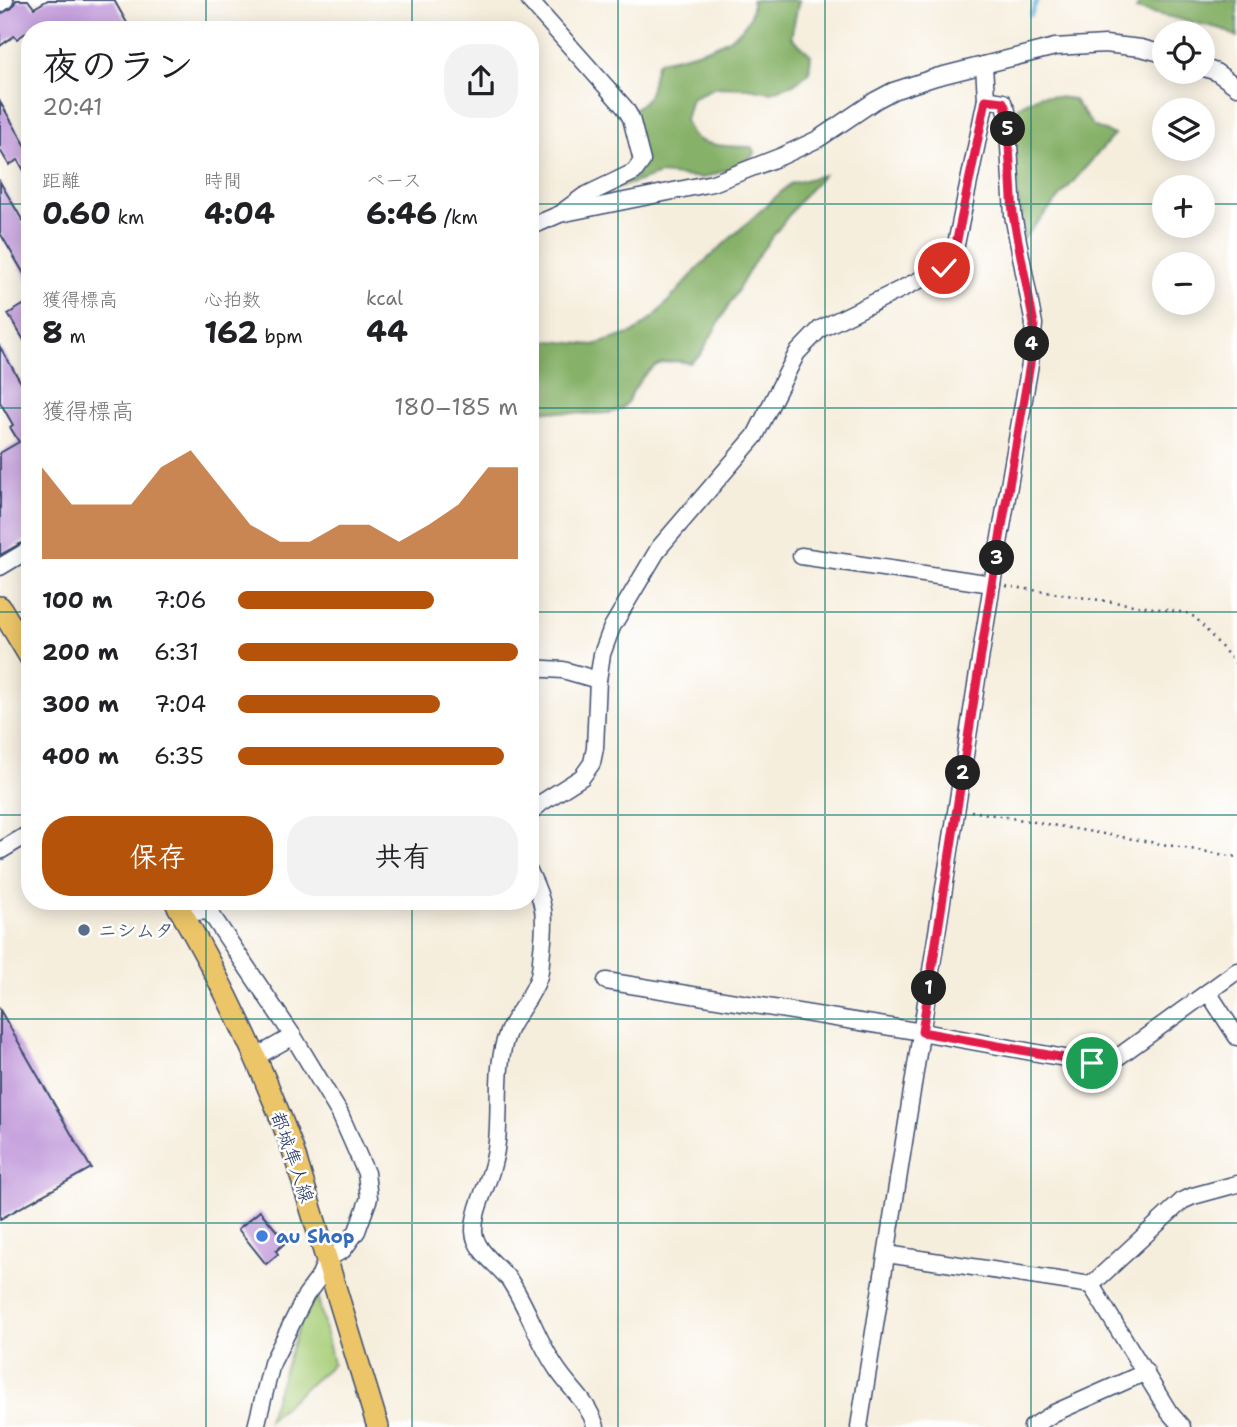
<!DOCTYPE html>
<html lang="ja">
<meta charset="utf-8">
<style>
body{margin:0;font-family:"Shantell Sans","Klee One",sans-serif;background:#f2f2f2;color:#202124;height:100vh;display:flex;flex-direction:column;font-size:26px;white-space:nowrap}
*{box-sizing:border-box;margin:0}
p{font-size:23px;color:#757577}
.icon{flex:none;width:38px;height:38px;fill:none;stroke:currentColor;stroke-width:2;stroke-linecap:round;stroke-linejoin:round}
.map{position:relative;flex:1;overflow:hidden}
.details{position:absolute;left:21px;top:21px;width:518px;height:889px;display:flex;flex-direction:column;background:#fff;border-radius:28px;box-shadow:0 4px 18px #0003}
.details>*{flex:none}
.buttons{position:absolute;left:1152px;top:21px;display:grid;gap:14px}
.buttons a{display:grid;place-items:center;width:63px;height:63px;border-radius:50%;background:#fff;box-shadow:0 4px 18px #0003;font-size:35px}
.pin{position:absolute;display:grid;place-items:center;width:60px;height:60px;color:#fff;margin:-30px;border:4px solid #fff;border-radius:50%;box-shadow:0 2px 7px #0007}
.km{position:absolute;width:35px;height:35px;margin:-18px;border-radius:50%;background:#222;color:#fff;font-size:19px;line-height:35px;text-align:center}
.round{display:grid;place-items:center;flex:none;width:74px;height:74px;border-radius:28px;background:#f2f2f2}
.summary{display:flex;align-items:center;justify-content:space-between;height:119px;padding:0 21px}
h1{font-size:38px;font-weight:700;line-height:52px}
.figures{display:grid;grid-template-columns:repeat(3,1fr);gap:10px;height:119px;padding:7px 21px}
.figures div{display:grid;align-content:center}
.figures b{font-size:30px;font-weight:700}
.figures small{font-size:19px;font-weight:400}
.figures p{font-size:19px}
.chart{height:196px;padding:14px 21px}
.chart p{display:flex;justify-content:space-between}
.chart svg{width:100%;height:126px;margin-top:7px;fill:#b45309;opacity:.7}
.action{display:flex;gap:14px;margin-top:auto;padding:14px 21px}
.action a{flex:1;height:80px;border-radius:28px;background:#b45309;color:#fff;font-size:28px;font-weight:700;line-height:80px;text-align:center}
.action a+a{background:#f2f2f2;color:#202124}
ul{padding:0 21px;list-style:none;font-size:23px}
li{display:grid;grid-template-columns:112px 84px 1fr;align-items:center;height:52px}
li i{height:18px;border-radius:9px;background:#b45309}
.map>svg:first-child{display:block}
.green{fill:#a8ce78;stroke:#627e6b;stroke-width:2}
.forest{fill:#86b168;stroke:#507063;stroke-width:2}
.lines{fill:none;stroke-linecap:round;stroke-linejoin:round}
.stream{stroke:#63b0dd;stroke-width:4.5}
.building{fill:#bc91d7}
.minor-casing{stroke:#3c4c71;stroke-width:19}
.major-casing{stroke:#3c4c71;stroke-width:24}
.path{stroke:#3c4c71;stroke-width:2.5;stroke-dasharray:2 5;stroke-linecap:butt}
.minor{stroke:#fff;stroke-width:16}
.major{stroke:#ecc569;stroke-width:21}
.route-casing{stroke:#fff;stroke-width:14}
.route{stroke:#e11d48;stroke-width:9}
.grid{fill:none;stroke:#0f766e;stroke-width:2;stroke-opacity:0.55}
.service-dot{fill:#5c6f8a;stroke:#fff;stroke-width:2.5}
.shop-dot{fill:#3f7fe0;stroke:#fff;stroke-width:2.5}
.labels{text-anchor:middle;stroke-width:5;stroke-linejoin:round;paint-order:stroke}
.service-label{font-size:19px;font-weight:bold;fill:#4e5e75;stroke:#fff;text-anchor:start}
.street-label{font-size:19px;fill:#1b2f5e;stroke:#fff}
.shop-label{font-size:19px;font-weight:bold;fill:#366cbe;stroke:#fff;text-anchor:start}
</style>
<div class="map">
<svg width="1237" height="1427" viewBox="0 0 1237 1427">
<rect width="100%" height="100%" fill="#fff"/>
<filter id="ink" filterUnits="userSpaceOnUse"><feTurbulence type="fractalNoise" baseFrequency=".0143" numOctaves="2"/><feDisplacementMap in="SourceGraphic" scale="14" xChannelSelector="R" yChannelSelector="G"/><feConvolveMatrix kernelMatrix="1 2 1 2 8 2 1 2 1" color-interpolation-filters="sRGB"/></filter>
<filter id="wash" filterUnits="userSpaceOnUse"><feTurbulence type="fractalNoise" baseFrequency=".00686" numOctaves="4" result="noise"/><feDisplacementMap in="SourceGraphic" scale="28" xChannelSelector="R" yChannelSelector="G"/><feGaussianBlur stdDeviation="1.57" result="paint"/><feColorMatrix in="noise" values="0 0 0 0 0 0 0 0 0 0 0 0 0 0 0 0 0 1.4 0 .05"/><feComposite in="paint" operator="in"/></filter>
<g filter="url(#wash)">
<rect width="100%" height="100%" fill="#f6eedd"/>
<polygon class="green" points="317,1294 333,1364 268,1420 302,1316"/>
<g class="forest">
<path d="M752 0H799L791 37 811 55 809 73 793 84 770 92 748 88 716 87 691 98 685 120C687 125 690 132 693 136 703 147 737 147 751 147L755 153 743 164 703 178 660 174 594 196 637 176 631 111C636 107 642 104 646 99 655 88 650 72 659 61 691 55 756 42 752 0Z"/>
<polygon points="1142,0 1237,0 1237,37 1222,29 1136,9"/>
<polygon points="1040,95 1073,99 1093,126 1114,135 1023,239 1017,195 1012,110"/>
<path d="M823 175 802 198 757 257 700 355 690 363C661 357 648 366 633 391 630 397 627 405 621 409 608 418 546 412 530 407V339L594 345 633 333 655 316 702 264 790 184Z"/>
</g>
<g class="lines">
<polyline class="stream" points="1031,15 1037,0"/>
</g>
<g id="blocks">
<g class="building">
<polygon points="16,0 28,0 34,8 48,0 114,0 131,30 50,30 44,20 17,39 14,36 0,46 0,14 12,8"/>
<polygon points="0,102 30,153 30,181 18,160 9,165 0,150"/>
<polygon points="0,182 30,233 30,284 0,233"/>
<polygon points="30,301 30,350 8,314"/>
<polygon points="0,347 30,398 30,538 0,555 0,453 19,442 10,427 13,425 0,402"/>
<polygon points="0,1010 91,1168 0,1219"/>
<polygon points="260,1211 286,1242 276,1251 278,1254 266,1264 238,1229"/>
</g>
</g>
</g>
<g filter="url(#ink)">
<use href="#blocks" fill-opacity="0" stroke="#3c4c71" stroke-width="2"/>
<g class="lines">
<g class="minor-casing">
<g id="minor">
<polyline points="529,0 625,108 631,118 642,161 634,172 584,196 565,210"/>
<polyline points="0,4 5,0"/>
<polyline points="1202,67 1216,72 1237,87"/>
<polyline points="530,227 560,214 713,183 782,156 818,139 876,100 893,91 936,77 1055,47 1105,44 1141,48 1164,54"/>
<polyline points="801,556 992,584"/>
<polyline points="0,567 30,549"/>
<polyline points="530,668 563,670 598,680"/>
<polyline points="530,813 541,803 582,777 592,763 595,748 598,680 602,654 612,627 659,548 755,436 797,353 820,329 944,268 954,254 986,99 984,65"/>
<polyline points="0,851 30,833"/>
<path d="M530 873C545 903 546 917 542 950 541 958 541 968 539 976 533 997 516 1013 508 1032 492 1070 504 1125 493 1164 488 1186 474 1208 474 1231 475 1252 499 1265 510 1281 528 1308 537 1339 555 1366 569 1389 587 1399 596 1427"/>
<polyline points="182,913 209,911 293,1036 340,1114 366,1173 369,1198 357,1231 343,1250 327,1259 318,1279 306,1295 272,1363 256,1427"/>
<polyline points="606,981 922,1032 1092,1063 1118,1057 1237,971"/>
<polyline points="1208,992 1237,1037"/>
<polyline points="256,1057 293,1036"/>
<polyline points="887,1254 1091,1285 1182,1201 1193,1196 1237,1184"/>
<polyline points="1091,1285 1169,1412 1182,1427"/>
<polyline points="859,1427 992,584 1030,364 1034,324 1013,215 1007,111 1003,102 986,99"/>
<polyline points="1032,1427 1054,1413 1146,1372"/>
</g>
</g>
<g class="major-casing">
<g id="major">
<polyline points="0,607 30,657"/>
<path d="M175 901C222 981 261 1063 293 1150L378 1427"/>
</g>
</g>
<g class="path">
<polyline points="1006,586 1187,613 1196,618 1237,665"/>
<polyline points="971,811 1237,857"/>
</g>
<use href="#minor" class="minor"/>
<use href="#major" class="major"/>
</g>
</g>
<g class="lines" filter="url(#ink)">
<g class="route-casing">
<polyline id="route" points="944,268 954,254 986,100 1003,102 1007,111 1013,215 1034,324 1030,364 992,584 922,1032 1092,1063"/>
</g>
<use href="#route" class="route"/>
</g>
<path class="grid" d="M206 0V30M412 0V30M618 0V1427M825 0V1427M1031 0V1427M0 204H30M530 204H1164M1202 204H1237M0 408H30M530 408H1237M0 612H30M530 612H1237M0 815H30M530 815H1237M206 901V1427M412 901V1427M0 1019H1237M0 1223H1237"/>
<circle class="service-dot" cx="84" cy="930" r="7"/>
<circle class="shop-dot" cx="262" cy="1236" r="7"/>
<g class="labels">
<g class="service-label">
<text x="98" y="937">ニシムタ</text>
</g>
<g class="street-label">
<text transform="translate(293 1157) rotate(71)" y="7">都城隼人線</text>
</g>
<g class="shop-label">
<text x="276" y="1243">au Shop</text>
</g>
</g>
</svg>
<div class="buttons">
<a><svg class="icon" aria-label="locate" viewBox="0 0 24 24"><circle cx="12" cy="12" r="6"/><path d="M12 2v4M12 18v4M2 12h4M18 12h4"/></svg></a>
<a><svg class="icon" aria-label="layers" viewBox="0 0 24 24"><path d="M12 4l9 5-9 5-9-5zM3 14l9 5 9-5"/></svg></a>
<a>+</a>
<a>−</a>
</div>
<div class="pin" style="left:1092px;top:1063px;background:#1e9e55"><svg class="icon" aria-label="arrive" viewBox="0 0 24 24"><path d="M6 21V4h12l-3 4 3 4H6"/></svg></div>
<div class="pin" style="left:944px;top:268px;background:#d93025"><svg class="icon" aria-label="check" viewBox="0 0 24 24"><path d="M5 12l5 5 9-10"/></svg></div>
<b class="km" style="left:929px;top:988px">1</b>
<b class="km" style="left:963px;top:773px">2</b>
<b class="km" style="left:997px;top:558px">3</b>
<b class="km" style="left:1032px;top:344px">4</b>
<b class="km" style="left:1008px;top:129px">5</b>
<section class="details">
<div class="summary"><div><h1>夜のラン</h1><p>20:41</p></div><a class="round"><svg class="icon" aria-label="share" viewBox="0 0 24 24"><path d="M12 15V3M7 8l5-5 5 5M5 13v7h14v-7"/></svg></a></div>
<div class="figures">
<div><p>距離</p><b>0.60<small> km</small></b></div>
<div><p>時間</p><b>4:04</b></div>
<div><p>ペース</p><b>6:46<small> /km</small></b></div>
</div>
<div class="figures">
<div><p>獲得標高</p><b>8<small> m</small></b></div>
<div><p>心拍数</p><b>162<small> bpm</small></b></div>
<div><p>kcal</p><b>44</b></div>
</div>
<div class="chart"><p><span>獲得標高</span>180–185 m</p>
<svg viewBox="0 0 160 44" preserveAspectRatio="none"><path d="M0 44V12L10 25L20 25L30 25L40 12L50 6L60 19L70 32L80 38L90 38L100 32L110 32L120 38L130 32L140 25L150 12L160 12V44z"/></svg>
</div>
<ul>
<li><b>100 m</b>7:06<i style="width:70%"></i></li>
<li><b>200 m</b>6:31<i style="width:100%"></i></li>
<li><b>300 m</b>7:04<i style="width:72%"></i></li>
<li><b>400 m</b>6:35<i style="width:95%"></i></li>
</ul>
<div class="action"><a>保存</a><a>共有</a></div>
</section>
</div>
